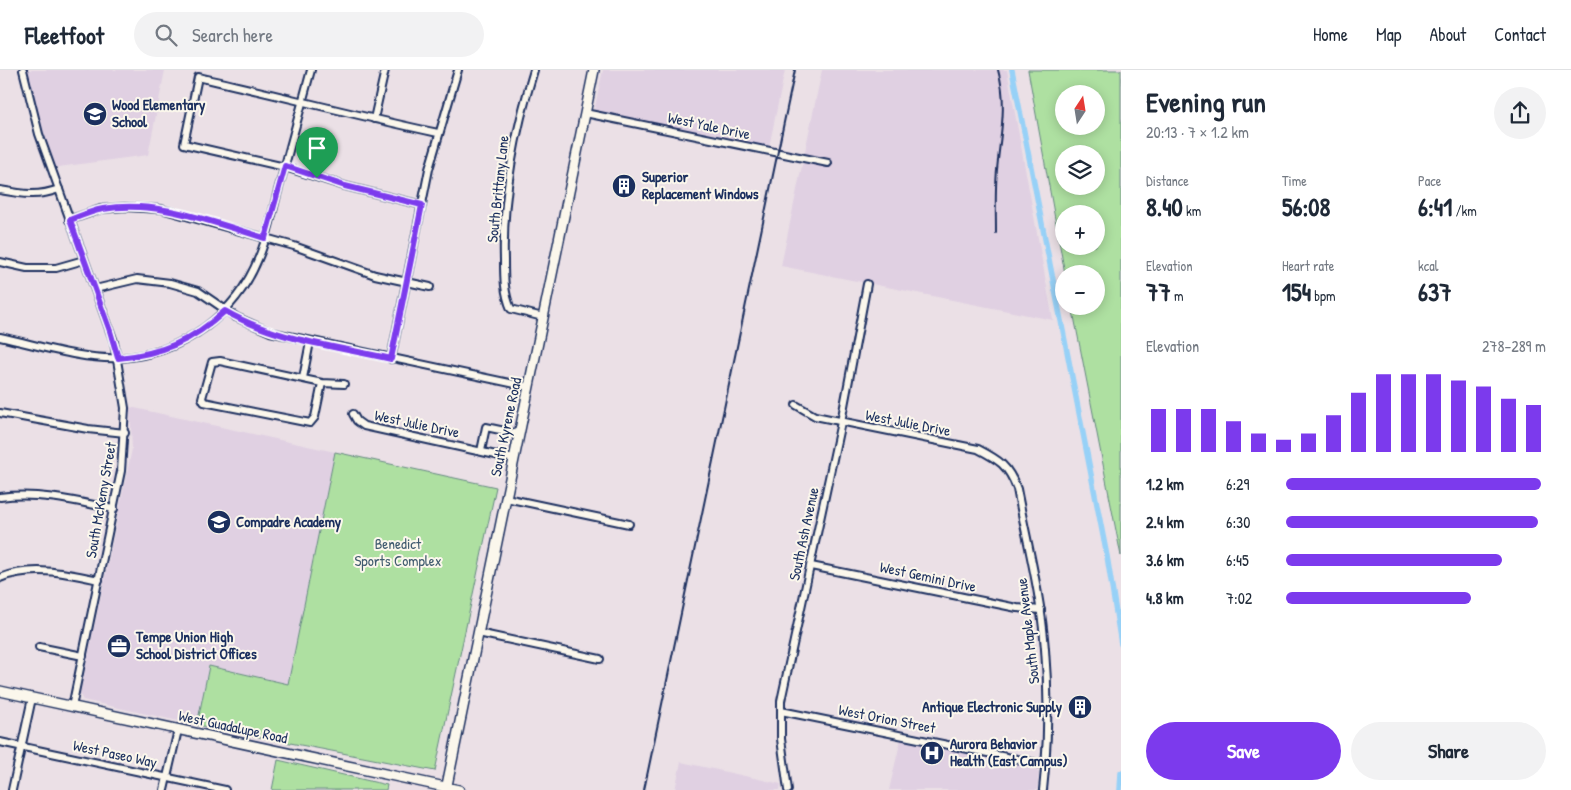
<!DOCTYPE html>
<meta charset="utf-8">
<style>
body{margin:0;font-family:"Patrick Hand",sans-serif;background:#f2f2f3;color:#1f2937;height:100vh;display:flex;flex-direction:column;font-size:19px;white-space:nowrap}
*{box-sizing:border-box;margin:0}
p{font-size:16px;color:#747a83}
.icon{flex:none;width:28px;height:28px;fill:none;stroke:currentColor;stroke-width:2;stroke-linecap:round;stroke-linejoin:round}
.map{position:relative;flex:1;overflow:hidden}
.drawer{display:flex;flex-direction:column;background:#fff;width:450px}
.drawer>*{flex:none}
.needle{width:32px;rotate:12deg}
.controls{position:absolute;left:1055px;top:15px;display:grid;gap:10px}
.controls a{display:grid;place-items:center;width:50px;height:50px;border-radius:50%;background:#fff;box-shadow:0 2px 12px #0003;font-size:25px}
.pin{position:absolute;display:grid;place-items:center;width:42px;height:42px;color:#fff;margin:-51px -21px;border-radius:50% 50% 50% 0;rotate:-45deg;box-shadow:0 0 5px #0007}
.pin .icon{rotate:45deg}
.round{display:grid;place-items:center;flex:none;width:52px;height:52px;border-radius:26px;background:#f2f2f3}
.summary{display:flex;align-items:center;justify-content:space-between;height:85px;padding:0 25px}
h1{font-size:28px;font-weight:700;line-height:38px}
.figures{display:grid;grid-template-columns:repeat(3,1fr);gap:8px;height:85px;padding:5px 25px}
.figures div{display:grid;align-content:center}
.figures b{font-size:25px;font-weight:700}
.figures small{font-size:14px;font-weight:400}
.figures p{font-size:14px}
.chart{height:140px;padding:10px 25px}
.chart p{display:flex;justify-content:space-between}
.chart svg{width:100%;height:90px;margin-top:5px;stroke:#7c3aed;stroke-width:6}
.primary-button{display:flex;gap:10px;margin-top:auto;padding:10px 25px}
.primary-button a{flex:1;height:58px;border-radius:30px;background:#7c3aed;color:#fff;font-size:20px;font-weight:700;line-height:58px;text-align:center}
.primary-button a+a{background:#f2f2f3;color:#1f2937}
ul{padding:0 25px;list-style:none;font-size:16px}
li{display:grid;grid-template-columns:80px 60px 1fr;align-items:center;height:38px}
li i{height:12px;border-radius:6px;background:#7c3aed}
header{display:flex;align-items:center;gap:30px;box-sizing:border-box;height:70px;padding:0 25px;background:#fff;border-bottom:1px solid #e0e1e3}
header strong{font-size:24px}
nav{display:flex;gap:28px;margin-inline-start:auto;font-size:18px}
.search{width:350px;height:45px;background:#f2f2f3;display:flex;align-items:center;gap:12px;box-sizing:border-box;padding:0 18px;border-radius:28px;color:#747a83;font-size:19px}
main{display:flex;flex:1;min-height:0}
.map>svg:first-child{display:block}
.built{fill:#e0d0e2}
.green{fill:#aee0a1;stroke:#648880;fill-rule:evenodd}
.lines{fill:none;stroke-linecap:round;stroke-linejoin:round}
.canal{stroke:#97d1f7;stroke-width:5.5}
.minor-casing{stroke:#1b2f5e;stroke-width:10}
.secondary-casing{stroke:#1b2f5e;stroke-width:12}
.minor{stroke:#fbf7ec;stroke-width:6}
.secondary{stroke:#fbf7ec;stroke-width:9}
.rail{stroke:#1b2f5e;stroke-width:2}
.route-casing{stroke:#fff;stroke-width:10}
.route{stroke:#7c3aed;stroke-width:6}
.labels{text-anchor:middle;stroke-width:4;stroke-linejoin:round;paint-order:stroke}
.poi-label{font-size:15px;font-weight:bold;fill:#1b2f5e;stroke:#fbf7ec;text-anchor:start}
.street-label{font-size:15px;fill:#1b2f5e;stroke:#fbf7ec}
.park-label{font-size:15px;fill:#405b6f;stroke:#fbf7ec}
</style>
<header>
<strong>Fleetfoot</strong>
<div class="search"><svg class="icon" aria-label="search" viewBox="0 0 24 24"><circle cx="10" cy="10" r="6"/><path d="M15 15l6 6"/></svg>Search here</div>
<nav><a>Home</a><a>Map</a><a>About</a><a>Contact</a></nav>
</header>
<main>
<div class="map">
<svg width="1121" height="720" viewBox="0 0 1121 720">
<rect width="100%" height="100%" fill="#ebe0e6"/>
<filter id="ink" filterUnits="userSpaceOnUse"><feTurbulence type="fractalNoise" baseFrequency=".02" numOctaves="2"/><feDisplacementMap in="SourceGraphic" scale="10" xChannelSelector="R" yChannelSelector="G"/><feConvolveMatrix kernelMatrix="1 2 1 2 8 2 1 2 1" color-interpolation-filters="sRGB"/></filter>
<g filter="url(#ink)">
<g class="built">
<polygon points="23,0 165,0 148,85 51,98"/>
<polygon points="603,0 785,0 769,77 594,41"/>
<polygon points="822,0 1007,0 1053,250 781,196"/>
<polygon points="130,337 335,382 288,614 209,596 197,655 83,630 80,624 132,379"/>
<polygon points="901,669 1034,697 1039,703 1037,720 889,720"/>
<polygon points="681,692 781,714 780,720 675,720"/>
</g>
<g class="green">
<path d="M1028 0H1121V486L1072 236H1096V204H1065ZM1064 24H1096V56H1064ZM1064 84H1096V116H1064ZM1064 144H1096V176H1064Z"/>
<polygon points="335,382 496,417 435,701 197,655 209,596 288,614"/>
<polygon points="278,690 387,715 386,720 272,720"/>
</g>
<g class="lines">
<g class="canal">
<polyline points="1012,0 1107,486 1121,574"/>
<polyline points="1120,720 1121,703"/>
</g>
<g class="minor-casing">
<g id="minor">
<polyline points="23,0 39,64 114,272 125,338 121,401 72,637"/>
<path d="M534 0C515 62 502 125 504 190 504 207 504 223 511 239L543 247"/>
<polyline points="585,43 828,93"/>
<polyline points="374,49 385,0"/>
<path d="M0 120C22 124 37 127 59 119"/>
<path d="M422 135 345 116 285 97 184 74 198 7C278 25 358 46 438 63"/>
<polyline points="69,150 101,139 125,137 161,139 294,176 375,205 430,217"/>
<polyline points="0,192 27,198 56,198 84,190"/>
<polyline points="95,219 137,209 170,213 198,221 236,247 270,262 529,317"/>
<path d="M0 267C38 275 81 290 120 288 183 284 236 245 259 187 268 166 272 143 278 121 289 81 300 40 311 0"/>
<polyline points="391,289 429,99 458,0"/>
<polyline points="303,308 310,272"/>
<polyline points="322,313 315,347 310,353 209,333 204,332 202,328 212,292 220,291 322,313 344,314"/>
<path d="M796 335 815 346 978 379C999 390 1008 395 1017 419 1027 472 1041 525 1045 579 1049 626 1048 673 1043 720"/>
<polyline points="0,343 88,359 125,363"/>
<polyline points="353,344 357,351 364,356 514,389"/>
<polyline points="481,381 486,357 519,364"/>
<path d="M0 427C39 422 75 431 114 439"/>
<polyline points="506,428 629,454"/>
<polyline points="811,496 1017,538 1041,540"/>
<path d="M0 508C32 495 66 503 99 510"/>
<polyline points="478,563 600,589"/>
<polyline points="39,577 83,586"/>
<polyline points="781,641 1046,695"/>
<polyline points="0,672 225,720"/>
<polyline points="12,720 32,628"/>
<polyline points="164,720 178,660"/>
<polyline points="788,720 781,669 781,631 841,352 867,214"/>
</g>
</g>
<g class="secondary-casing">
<g id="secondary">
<polyline points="0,621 459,720"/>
<polyline points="446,720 594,0"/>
</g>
</g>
<use href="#minor" class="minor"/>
<use href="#secondary" class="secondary"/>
<g class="rail">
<path d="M996 163C996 142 995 121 997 100 1000 65 1008 35 998 0"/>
<polyline points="644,720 795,0"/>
</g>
</g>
</g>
<g class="lines" filter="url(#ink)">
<g class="route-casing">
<path id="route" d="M285 96 345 116 422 135 391 289C335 276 275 270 225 241 192 271 162 284 118 288L110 261 70 150C80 146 92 141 103 139 157 129 214 153 265 168Z"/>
</g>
<use href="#route" class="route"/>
</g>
<defs>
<g id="school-disc" transform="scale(1.25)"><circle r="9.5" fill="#1b2f5e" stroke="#fbf7ec"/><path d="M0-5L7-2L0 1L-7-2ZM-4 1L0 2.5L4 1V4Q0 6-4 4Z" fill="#fff"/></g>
<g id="building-disc" transform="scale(1.25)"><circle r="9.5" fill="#1b2f5e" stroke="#fbf7ec"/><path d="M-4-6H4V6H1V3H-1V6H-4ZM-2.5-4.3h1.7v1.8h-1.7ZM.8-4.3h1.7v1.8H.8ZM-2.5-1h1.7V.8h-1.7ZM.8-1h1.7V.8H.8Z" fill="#fff"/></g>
<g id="office-disc" transform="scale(1.25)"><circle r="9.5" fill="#1b2f5e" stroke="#fbf7ec"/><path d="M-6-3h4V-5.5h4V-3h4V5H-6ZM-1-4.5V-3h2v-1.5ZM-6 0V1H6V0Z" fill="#fff"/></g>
<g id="hospital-disc" transform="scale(1.25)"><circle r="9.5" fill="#1b2f5e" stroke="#fbf7ec"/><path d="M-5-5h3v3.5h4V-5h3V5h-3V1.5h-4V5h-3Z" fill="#fff"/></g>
</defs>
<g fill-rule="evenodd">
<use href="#school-disc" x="95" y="44"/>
<use href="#building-disc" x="624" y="116"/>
<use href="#school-disc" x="219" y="452"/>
<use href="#office-disc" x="119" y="576"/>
<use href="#building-disc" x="1080" y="637"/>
<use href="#hospital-disc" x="932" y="683"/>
</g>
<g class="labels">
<g class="poi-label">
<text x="112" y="40">Wood Elementary<tspan x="112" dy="17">School</tspan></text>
<text x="642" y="112">Superior<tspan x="642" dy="17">Replacement Windows</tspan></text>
<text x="236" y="457">Compadre Academy</text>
<text x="136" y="572">Tempe Union High<tspan x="136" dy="17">School District Offices</tspan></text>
<text x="1062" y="642" text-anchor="end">Antique Electronic Supply</text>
<text x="950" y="679">Aurora Behavior<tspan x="950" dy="17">Health (East Campus)</tspan></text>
</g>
<g class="street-label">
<text transform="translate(709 56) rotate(12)" y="5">West Yale Drive</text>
<text transform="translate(498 119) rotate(-84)" y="5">South Brittany Lane</text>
<text transform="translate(908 353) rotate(11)" y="5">West Julie Drive</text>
<text transform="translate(417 354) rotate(12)" y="5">West Julie Drive</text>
<text transform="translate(506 357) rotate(-78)" y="5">South Kyrene Road</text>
<text transform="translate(101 430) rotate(-80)" y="5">South McKemy Street</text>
<text transform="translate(804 464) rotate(-78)" y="5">South Ash Avenue</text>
<text transform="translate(928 507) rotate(12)" y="5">West Gemini Drive</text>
<text transform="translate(1028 561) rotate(-97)" y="5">South Maple Avenue</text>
<text transform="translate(887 649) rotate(11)" y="5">West Orion Street</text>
<text transform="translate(233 657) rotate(12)" y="5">West Guadalupe Road</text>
<text transform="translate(115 684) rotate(12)" y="5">West Paseo Way</text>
</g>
<g class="park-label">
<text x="398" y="479">Benedict<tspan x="398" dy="17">Sports Complex</tspan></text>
</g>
</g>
</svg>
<div class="controls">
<a><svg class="needle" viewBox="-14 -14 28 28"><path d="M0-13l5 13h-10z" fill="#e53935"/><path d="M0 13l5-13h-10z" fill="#747a83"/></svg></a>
<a><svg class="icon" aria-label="layers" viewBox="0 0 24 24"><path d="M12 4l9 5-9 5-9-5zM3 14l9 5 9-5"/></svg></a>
<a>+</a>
<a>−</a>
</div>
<div class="pin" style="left:317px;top:108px;background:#1e9e55"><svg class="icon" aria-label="arrive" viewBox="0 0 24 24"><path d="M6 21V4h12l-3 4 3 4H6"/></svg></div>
</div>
<section class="drawer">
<div class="summary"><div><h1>Evening run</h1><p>20:13 · 7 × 1.2 km</p></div><a class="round"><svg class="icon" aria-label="share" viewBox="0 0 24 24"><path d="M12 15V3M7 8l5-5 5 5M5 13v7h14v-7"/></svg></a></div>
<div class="figures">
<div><p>Distance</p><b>8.40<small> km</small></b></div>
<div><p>Time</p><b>56:08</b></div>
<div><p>Pace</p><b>6:41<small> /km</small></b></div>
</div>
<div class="figures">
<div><p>Elevation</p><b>77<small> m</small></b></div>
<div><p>Heart rate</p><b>154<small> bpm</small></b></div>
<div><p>kcal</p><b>637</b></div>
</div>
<div class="chart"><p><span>Elevation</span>278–289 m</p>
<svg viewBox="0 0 160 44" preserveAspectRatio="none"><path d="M5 44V23M15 44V23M25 44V23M35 44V29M45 44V35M55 44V38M65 44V35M75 44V26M85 44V15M95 44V6M105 44V6M115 44V6M125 44V9M135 44V12M145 44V18M155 44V21"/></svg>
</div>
<ul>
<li><b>1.2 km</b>6:29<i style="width:98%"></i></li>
<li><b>2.4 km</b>6:30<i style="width:97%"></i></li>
<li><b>3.6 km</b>6:45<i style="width:83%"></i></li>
<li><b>4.8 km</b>7:02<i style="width:71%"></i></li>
</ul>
<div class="primary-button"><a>Save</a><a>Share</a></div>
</section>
</main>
